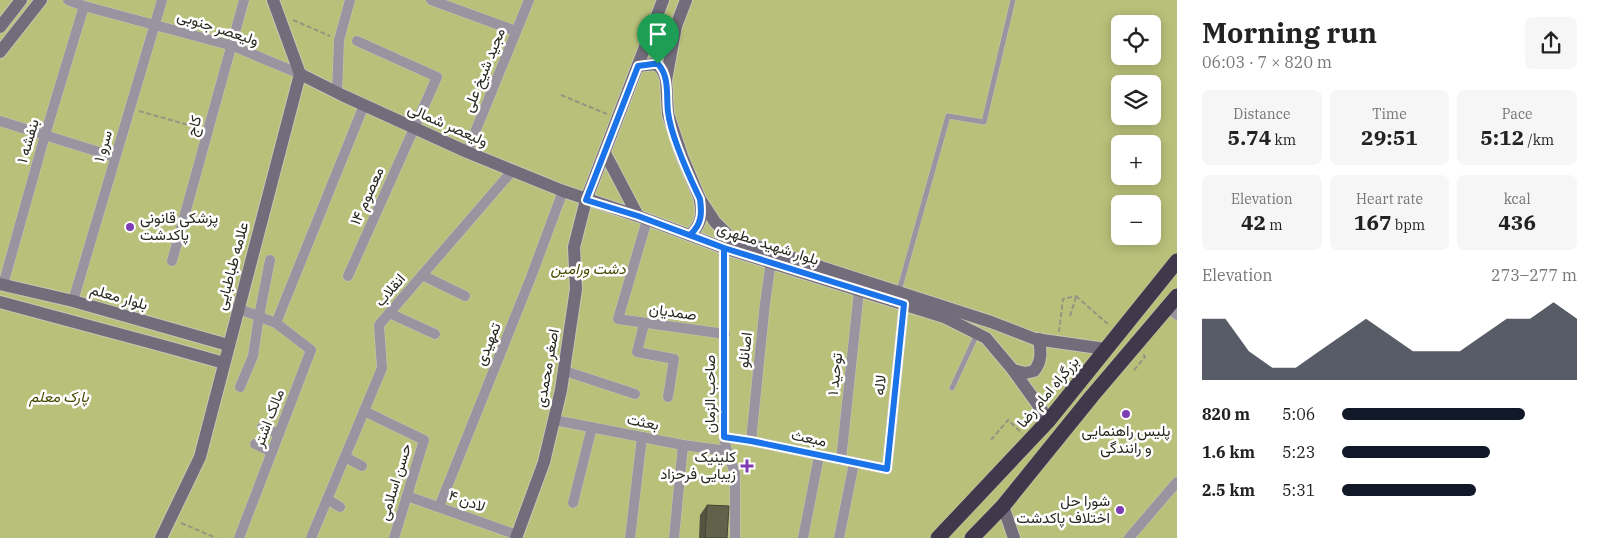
<!DOCTYPE html>
<meta charset="utf-8">
<style>
body{margin:0;font-family:"IBM Plex Serif",Vazirmatn,serif;background:#f6f6f6;color:#222;height:100vh;display:flex;flex-direction:column;font-size:19px;white-space:nowrap}
*{box-sizing:border-box;margin:0}
p{font-size:16px;color:#767676}
.icon{flex:none;width:28px;height:28px;fill:none;stroke:currentColor;stroke-width:2;stroke-linecap:round;stroke-linejoin:round}
.map{position:relative;flex:1;overflow:hidden}
.side{display:flex;flex-direction:column;background:#fff;width:425px}
.side>*{flex:none}
.controls{position:absolute;left:1111px;top:15px;display:grid;gap:10px}
.controls a{display:grid;place-items:center;width:50px;height:50px;border-radius:8px;background:#fff;box-shadow:0 2px 12px #0003;font-size:25px}
.pin{position:absolute;display:grid;place-items:center;width:42px;height:42px;color:#fff;margin:-51px -21px;border-radius:50% 50% 50% 0;rotate:-45deg;box-shadow:0 0 5px #0007}
.pin .icon{rotate:45deg}
.round{display:grid;place-items:center;flex:none;width:52px;height:52px;border-radius:8px;background:#f6f6f6}
.headline{display:flex;align-items:center;justify-content:space-between;height:85px;padding:0 25px}
h1{font-size:28px;font-weight:800;line-height:38px}
.metrics{display:grid;grid-template-columns:repeat(3,1fr);gap:8px;height:85px;padding:5px 25px}
.metrics div{display:grid;align-content:center;border-radius:8px;background:#f6f6f6;text-align:center}
.metrics b{font-size:21px;font-weight:800}
.metrics small{font-size:14px;font-weight:400}
.metrics p{font-size:14px}
.chart{height:140px;padding:10px 25px}
.chart p{display:flex;justify-content:space-between}
.chart svg{width:100%;height:90px;margin-top:5px;fill:#111827;opacity:.7}
ul{padding:0 25px;list-style:none;font-size:16px}
li{display:grid;grid-template-columns:80px 60px 1fr;align-items:center;height:38px}
li i{height:12px;border-radius:6px;background:#111827}
main{display:flex;flex:1;min-height:0}
.map>svg:first-child{display:block}
.green{fill:#b8c079;fill-rule:evenodd}
.lines{fill:none;stroke-linecap:round;stroke-linejoin:round}
.lane-casing{stroke:#c6c9b1;stroke-width:6}
.street-casing{stroke:#c6c9b1;stroke-width:11}
.secondary-casing{stroke:#c6c9b1;stroke-width:14}
.highway-casing{stroke:#c6c9b1;stroke-width:16}
.path{stroke:#949682;stroke-width:2;stroke-dasharray:5 2.5;stroke-linecap:butt}
.lane{stroke:#99949f;stroke-width:5}
.street{stroke:#99949f;stroke-width:10}
.secondary{stroke:#736c7b;stroke-width:12}
.highway{stroke:#42384c;stroke-width:15}
.wall{fill:#535540}
.building{fill:#60634a;stroke:#434534}
.route-casing{stroke:#fff;stroke-width:10}
.route{stroke:#1a73e8;stroke-width:6}
.poi-dot{fill:#7e3db2;stroke:#fff;stroke-width:2}
.labels{text-anchor:middle;stroke-width:5;stroke-linejoin:round;paint-order:stroke}
.street-label{font-size:15px;fill:#27281e;stroke:#fff}
.poi-label{font-size:15px;fill:#27281e;stroke:#fff;text-anchor:end}
.park-label{font-size:15px;font-style:italic;fill:#474b00;stroke:#fff}
</style>
<main>
<div class="map">
<svg width="1177" height="538" viewBox="0 0 1177 538">
<rect width="100%" height="100%" fill="#e9ecd1"/>
<path class="green" d="M0 0H1177V538H0ZM1120 24H1152V56H1120ZM1120 84H1152V116H1120ZM1120 144H1152V176H1120ZM1120 204H1152V236H1120Z"/>
<g class="lines">
<g class="lane-casing">
<g id="lane">
<polyline points="899,291 948,116 984,122 1013,0"/>
<polyline points="952,388 977,334"/>
</g>
</g>
<g class="street-casing">
<g id="street">
<polyline points="68,0 84,6 233,46 300,74"/>
<polyline points="431,0 516,31"/>
<polyline points="337,93 339,40 350,0"/>
<polyline points="0,121 115,157"/>
<polyline points="467,152 529,0"/>
<polyline points="647,220 618,319 725,334"/>
<polyline points="724,248 724,437 727,451 735,473 735,538"/>
<polyline points="172,261 244,0"/>
<polyline points="422,275 465,296"/>
<polyline points="348,276 437,77 357,41"/>
<polyline points="3,285 45,135 84,6"/>
<polyline points="73,301 162,0"/>
<polyline points="1168,307 1177,315"/>
<polyline points="237,308 276,323 311,350 239,538"/>
<polyline points="389,313 435,334"/>
<polyline points="276,323 364,105"/>
<polyline points="644,324 637,352 674,359 668,397"/>
<polyline points="565,371 635,394"/>
<polyline points="240,387 253,356 259,316 270,260"/>
<polyline points="364,411 424,440 394,538"/>
<polyline points="554,420 683,445 727,451"/>
<polyline points="262,427 279,434"/>
<polyline points="724,437 751,441 887,469 904,304"/>
<polyline points="751,441 765,303 771,261"/>
<polyline points="255,444 272,452"/>
<polyline points="345,457 362,466"/>
<polyline points="841,460 859,291"/>
<polyline points="407,496 517,535"/>
<polyline points="327,499 340,507"/>
<polyline points="573,503 592,427"/>
<polyline points="439,507 531,277 563,191"/>
<polyline points="311,538 382,368 379,325 513,170"/>
<polyline points="630,538 642,437"/>
<polyline points="674,538 683,445"/>
<polyline points="803,538 819,456"/>
<polyline points="839,538 854,463"/>
<polyline points="1129,538 1177,482"/>
</g>
</g>
<g class="secondary-casing">
<g id="secondary">
<polyline points="686,0 676,26 666,80 668,114 682,156 700,199 715,222 731,238 991,322 1035,339 1106,349"/>
<polyline points="0,27 21,0"/>
<polyline points="0,52 41,0"/>
<path d="M639 66C655 63 661 62 666 80"/>
<polyline points="300,74 342,95 467,152 563,191 638,216 724,248 944,317 986,338 1013,370 1049,420"/>
<polyline points="605,153 638,216"/>
<path d="M690 235C701 225 703 215 700 201"/>
<polyline points="0,284 73,301 228,345"/>
<polyline points="0,302 171,348 224,363"/>
<path d="M1013 370 1025 373 1034 371C1042 361 1041 352 1039 339"/>
<polyline points="1003,506 1014,538"/>
<polyline points="161,538 200,457 300,74 273,0"/>
<polyline points="516,538 544,462 561,390 576,289 574,247 586,200 663,0"/>
</g>
</g>
<g class="highway-casing">
<g id="highway">
<polyline points="938,538 1049,420 1177,261"/>
<polyline points="972,538 1003,506 1092,396 1177,296"/>
</g>
</g>
<g class="path">
<polyline points="293,20 330,36"/>
<polyline points="561,95 607,114"/>
<polyline points="139,111 199,128"/>
<polyline points="1076,296 1110,326"/>
<polyline points="1070,316 1076,297"/>
<polyline points="1059,332 1063,299 1076,296"/>
<polyline points="1134,370 1145,357 1143,354"/>
<polyline points="991,440 1008,420 1022,433"/>
<polyline points="181,523 216,538"/>
</g>
<use href="#lane" class="lane"/>
<use href="#street" class="street"/>
<use href="#secondary" class="secondary"/>
<use href="#highway" class="highway"/>
</g>
<polygon class="wall" points="707,505 727,538 699,538 700,515"/>
<polygon class="building" points="707,505 729,506 727,538 705,538"/>
<g class="lines">
<g class="route-casing">
<path id="route" d="M658 64H653L638 66 586 200 638 216 724 248 904 304 887 469 751 441 724 437V248L690 235C702 224 702 213 700 199 689 176 671 136 668 112 666 96 670 77 658 64"/>
</g>
<use href="#route" class="route"/>
</g>
<g class="poi-dot">
<circle cx="130" cy="227" r="5"/>
<circle cx="1126" cy="414" r="5"/>
<path d="M744.5 458.5h5v5h5v5h-5v5h-5v-5h-5v-5h5z"/>
<circle cx="1120" cy="510" r="5"/>
</g>
<g class="labels">
<g class="street-label">
<text transform="translate(218 28) rotate(18)" y="5">ولیعصر جنوبی</text>
<text transform="translate(484 70) rotate(-68)" y="5">مجید شیخ علی</text>
<text transform="translate(448 125) rotate(24)" y="5">ولیعصر شمالی</text>
<text transform="translate(194 126) rotate(-74)" y="5">کاج</text>
<text transform="translate(28 141) rotate(-74)" y="5">بنفشه ۱</text>
<text transform="translate(103 146) rotate(-74)" y="5">سرو ۱</text>
<text transform="translate(367 196) rotate(-66)" y="5">۱۴ معصوم</text>
<text transform="translate(768 244) rotate(18)" y="5">بلوار شهید مطهری</text>
<text transform="translate(232 266) rotate(-75)" y="5">علامه طباطبایی</text>
<text transform="translate(390 290) rotate(-49)" y="5">انقلاب</text>
<text transform="translate(119 297) rotate(16)" y="5">بلوار معلم</text>
<text transform="translate(673 312) rotate(8)" y="5">صمدیان</text>
<text transform="translate(488 344) rotate(-68)" y="5">تمهیدی</text>
<text transform="translate(745 350) rotate(-84)" y="5">اصانلو</text>
<text transform="translate(547 368) rotate(-80)" y="5">اصغر محمدی</text>
<text transform="translate(835 374) rotate(-84)" y="5">توحید ۱</text>
<text transform="translate(880 385) rotate(-85)" y="5">لاله</text>
<text transform="translate(1048 392) rotate(-50)" y="5">بزرگراه امام رضا</text>
<text transform="translate(710 394) rotate(-90)" y="5">صاحب الزمان</text>
<text transform="translate(269 418) rotate(-69)" y="5">مالک اشتر</text>
<text transform="translate(643 422) rotate(11)" y="5">بعثت</text>
<text transform="translate(809 438) rotate(12)" y="5">مبعث</text>
<text transform="translate(395 482) rotate(-73)" y="5">حسن اسلامی</text>
<text transform="translate(467 501) rotate(20)" y="5">لادن ۴</text>
</g>
<g class="poi-label">
<text x="140" y="223" text-anchor="start">پزشکی قانونی<tspan x="140" dy="17">پاکدشت</tspan></text>
<text x="1126" y="436" text-anchor="middle">پلیس راهنمایی<tspan x="1126" dy="17">و رانندگی</tspan></text>
<text x="736" y="462">کلینیک<tspan x="736" dy="17">زیبایی فرحزاد</tspan></text>
<text x="1110" y="506">شورا حل<tspan x="1110" dy="17">اختلاف پاکدشت</tspan></text>
</g>
<g class="park-label">
<text x="588" y="274">دشت ورامین</text>
<text x="59" y="402">پارک معلم</text>
</g>
</g>
</svg>
<div class="controls">
<a><svg class="icon" aria-label="locate" viewBox="0 0 24 24"><circle cx="12" cy="12" r="6"/><path d="M12 2v4M12 18v4M2 12h4M18 12h4"/></svg></a>
<a><svg class="icon" aria-label="layers" viewBox="0 0 24 24"><path d="M12 4l9 5-9 5-9-5zM3 14l9 5 9-5"/></svg></a>
<a>+</a>
<a>−</a>
</div>
<div class="pin" style="left:658px;top:64px;background:#1e9e55"><svg class="icon" aria-label="arrive" viewBox="0 0 24 24"><path d="M6 21V4h12l-3 4 3 4H6"/></svg></div>
</div>
<section class="side">
<div class="headline"><div><h1>Morning run</h1><p>06:03 · 7 × 820 m</p></div><a class="round"><svg class="icon" aria-label="share" viewBox="0 0 24 24"><path d="M12 15V3M7 8l5-5 5 5M5 13v7h14v-7"/></svg></a></div>
<div class="metrics">
<div><p>Distance</p><b>5.74<small> km</small></b></div>
<div><p>Time</p><b>29:51</b></div>
<div><p>Pace</p><b>5:12<small> /km</small></b></div>
</div>
<div class="metrics">
<div><p>Elevation</p><b>42<small> m</small></b></div>
<div><p>Heart rate</p><b>167<small> bpm</small></b></div>
<div><p>kcal</p><b>436</b></div>
</div>
<div class="chart"><p><span>Elevation</span>273–277 m</p>
<svg viewBox="0 0 160 44" preserveAspectRatio="none"><path d="M0 44V14L10 14L20 30L30 38L40 38L50 30L60 22L70 14L80 22L90 30L100 30L110 30L120 22L130 14L140 14L150 6L160 14V44z"/></svg>
</div>
<ul>
<li><b>820 m</b>5:06<i style="width:78%"></i></li>
<li><b>1.6 km</b>5:23<i style="width:63%"></i></li>
<li><b>2.5 km</b>5:31<i style="width:57%"></i></li>
</ul>
</section>
</main>
